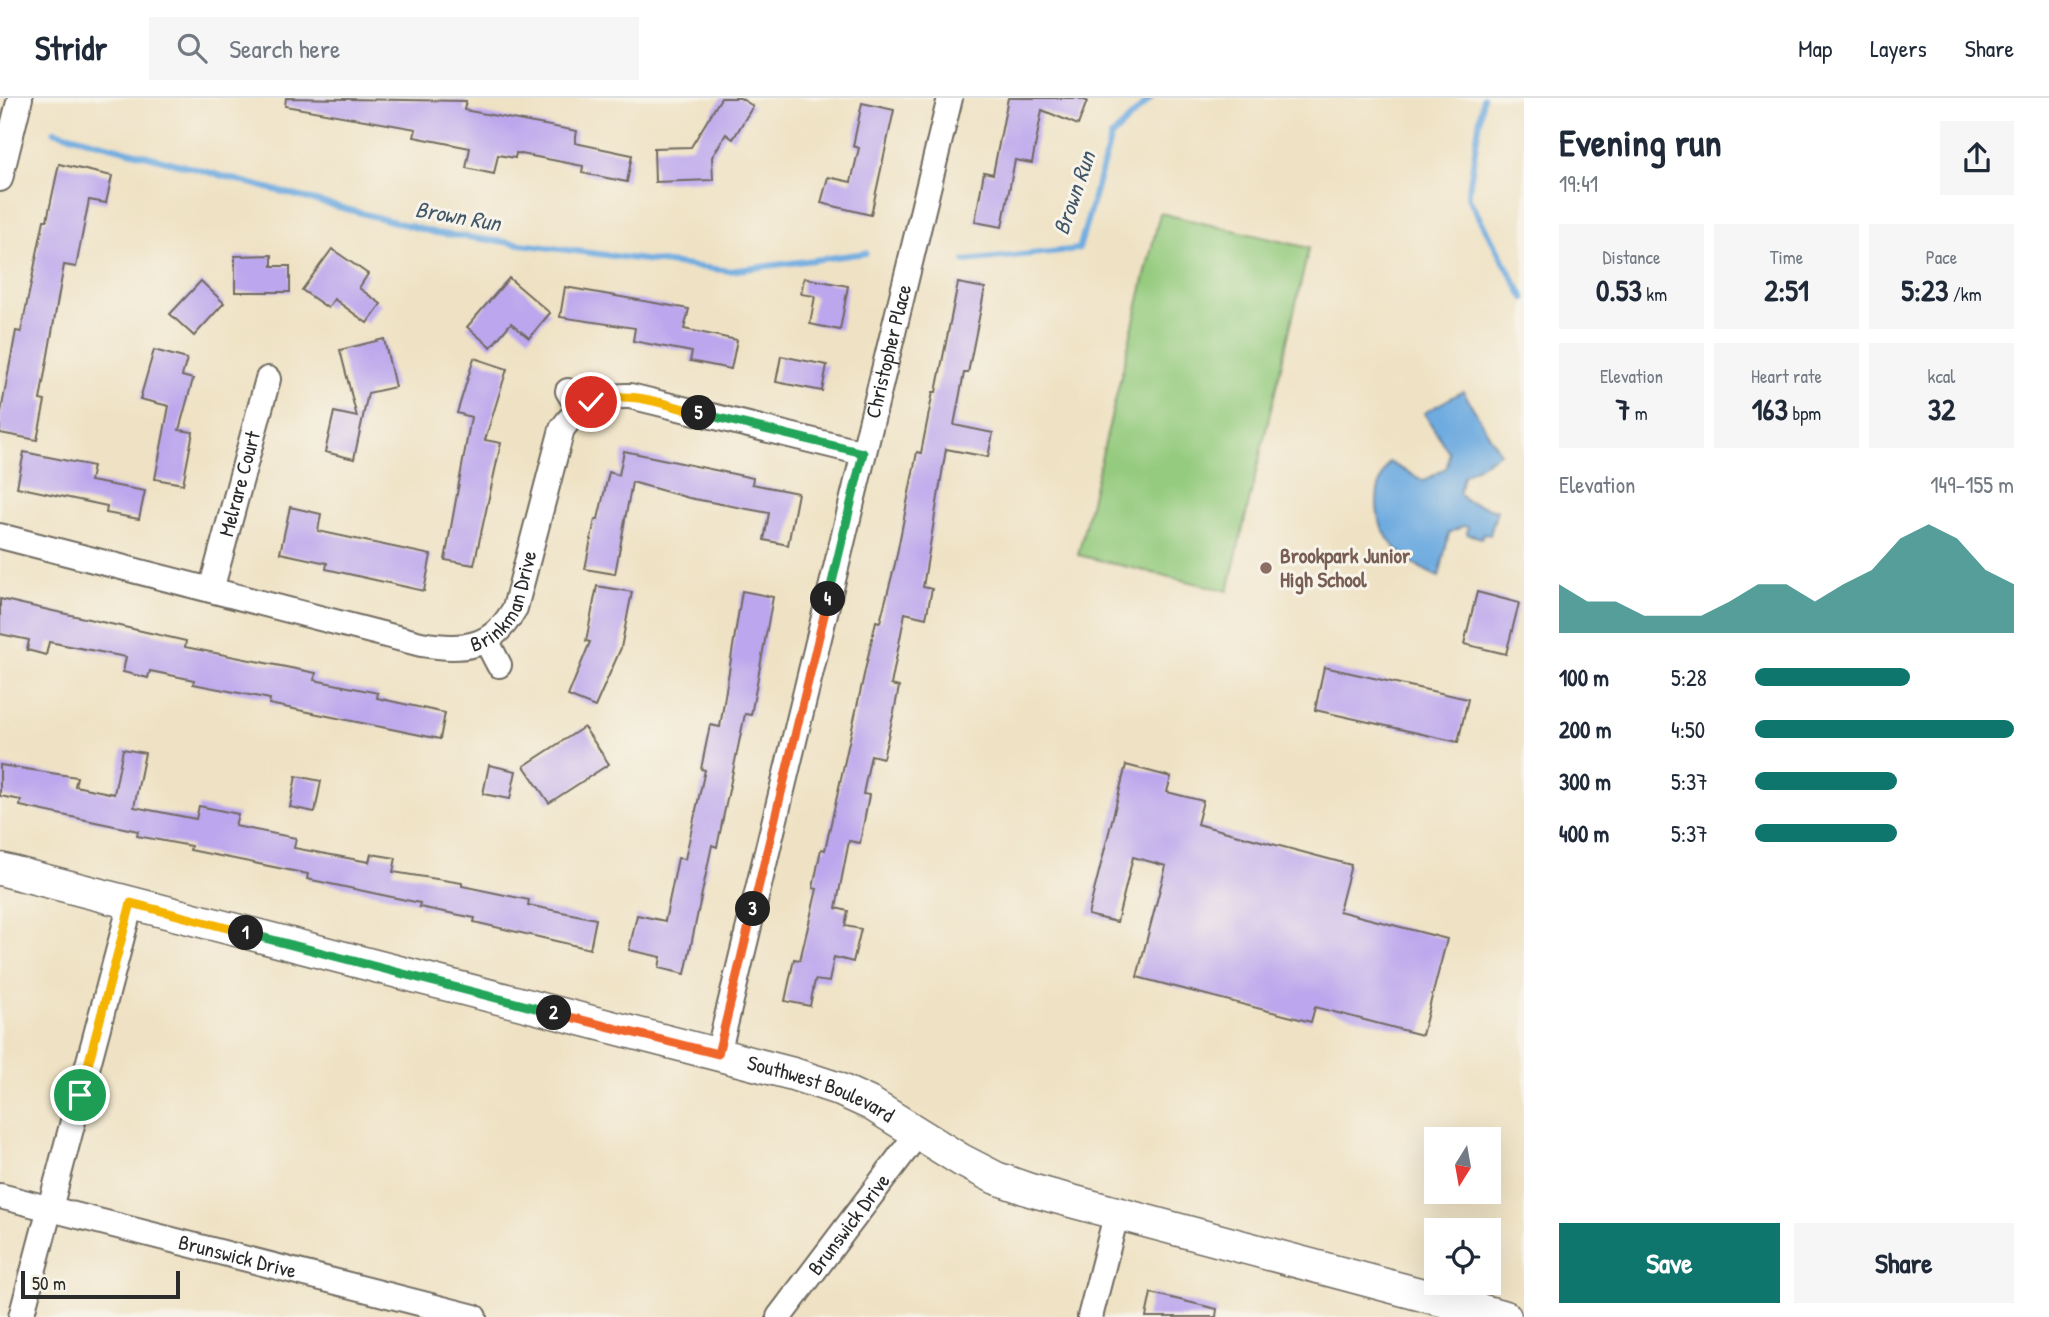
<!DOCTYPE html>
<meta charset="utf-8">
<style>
body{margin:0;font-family:"Patrick Hand",sans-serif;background:#f6f6f7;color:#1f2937;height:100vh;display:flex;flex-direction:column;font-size:26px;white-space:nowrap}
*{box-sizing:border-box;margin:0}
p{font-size:23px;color:#747a83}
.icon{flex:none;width:38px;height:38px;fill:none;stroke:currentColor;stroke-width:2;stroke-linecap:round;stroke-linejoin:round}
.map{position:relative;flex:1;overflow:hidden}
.side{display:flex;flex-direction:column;background:#fff;width:525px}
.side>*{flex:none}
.needle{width:46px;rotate:191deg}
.controls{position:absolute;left:1424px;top:1029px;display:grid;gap:14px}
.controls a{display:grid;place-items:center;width:77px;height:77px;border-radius:0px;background:#fff;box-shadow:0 7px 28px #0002;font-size:35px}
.scale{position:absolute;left:21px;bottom:18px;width:159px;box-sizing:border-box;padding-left:7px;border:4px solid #2b2b2b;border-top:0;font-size:19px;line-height:24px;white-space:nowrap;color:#2b2b2b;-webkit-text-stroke:5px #f7f3e8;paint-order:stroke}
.pin{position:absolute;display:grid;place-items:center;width:60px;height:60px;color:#fff;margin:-30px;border:4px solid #fff;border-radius:50%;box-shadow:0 2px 7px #0007}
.km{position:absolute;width:35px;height:35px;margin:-18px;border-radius:50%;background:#222;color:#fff;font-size:19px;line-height:35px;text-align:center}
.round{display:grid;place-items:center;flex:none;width:74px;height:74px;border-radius:0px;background:#f6f6f7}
.head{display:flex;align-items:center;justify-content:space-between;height:119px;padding:0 35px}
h1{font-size:38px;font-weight:800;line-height:52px}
.stats{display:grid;grid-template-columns:repeat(3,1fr);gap:10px;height:119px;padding:7px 35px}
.stats div{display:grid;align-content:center;border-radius:0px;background:#f6f6f7;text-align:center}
.stats b{font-size:30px;font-weight:800}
.stats small{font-size:19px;font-weight:400}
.stats p{font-size:19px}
.chart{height:196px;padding:14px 35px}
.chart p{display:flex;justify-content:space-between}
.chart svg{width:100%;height:126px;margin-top:7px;fill:#0f766e;opacity:.7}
.primary-button{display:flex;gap:14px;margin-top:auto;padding:14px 35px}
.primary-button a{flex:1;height:80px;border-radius:0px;background:#0f766e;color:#fff;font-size:28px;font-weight:800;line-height:80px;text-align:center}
.primary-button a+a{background:#f6f6f7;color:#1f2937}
ul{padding:0 35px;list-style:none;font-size:23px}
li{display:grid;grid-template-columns:112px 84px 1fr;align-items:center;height:52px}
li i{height:18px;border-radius:9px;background:#0f766e}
header{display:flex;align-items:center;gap:42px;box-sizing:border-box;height:98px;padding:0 35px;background:#fff;border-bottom:2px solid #e0e1e3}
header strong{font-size:33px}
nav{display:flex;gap:38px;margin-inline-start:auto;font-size:24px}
.search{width:490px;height:63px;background:#f6f6f7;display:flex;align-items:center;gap:18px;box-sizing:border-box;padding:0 24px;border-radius:0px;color:#747a83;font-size:26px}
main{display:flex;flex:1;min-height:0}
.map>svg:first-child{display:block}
.green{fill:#94cb7e;stroke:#607b54;stroke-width:2}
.water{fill:#6eabe0;stroke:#4c6b86;stroke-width:2}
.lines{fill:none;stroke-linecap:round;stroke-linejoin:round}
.stream{stroke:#6eabe0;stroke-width:6}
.building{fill:#bca6ed}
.minor-casing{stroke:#706b61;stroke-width:28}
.tertiary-casing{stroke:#706b61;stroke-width:35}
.minor{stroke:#fff;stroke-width:24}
.tertiary{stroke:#fff;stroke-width:32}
.split-1-casing{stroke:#fff;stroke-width:14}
.split-2-casing{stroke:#fff;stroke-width:14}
.split-3-casing{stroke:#fff;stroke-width:14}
.split-4-casing{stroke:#fff;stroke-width:14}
.split-5-casing{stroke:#fff;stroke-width:14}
.split-6-casing{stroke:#fff;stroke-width:14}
.split-1{stroke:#f5b400;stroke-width:9}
.split-2{stroke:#22a559;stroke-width:9}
.split-3{stroke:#f0652b;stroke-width:9}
.split-4{stroke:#f0652b;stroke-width:9}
.split-5{stroke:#22a559;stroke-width:9}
.split-6{stroke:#f5b400;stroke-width:9}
.education-dot{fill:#8d6e63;stroke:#f7f3e8;stroke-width:2.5}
.labels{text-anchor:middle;stroke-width:6;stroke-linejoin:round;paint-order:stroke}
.street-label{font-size:21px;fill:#2b2b2b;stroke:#f7f3e8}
.education-label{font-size:21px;font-weight:bold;fill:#785e54;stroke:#f7f3e8;text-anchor:start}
.water-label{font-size:23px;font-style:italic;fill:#42586a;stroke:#f7f3e8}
</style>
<header>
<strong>Stridr</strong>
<div class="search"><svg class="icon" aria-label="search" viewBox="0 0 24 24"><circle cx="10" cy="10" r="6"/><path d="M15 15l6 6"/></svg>Search here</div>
<nav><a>Map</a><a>Layers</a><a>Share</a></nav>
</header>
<main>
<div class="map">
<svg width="1524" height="1219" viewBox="0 0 1524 1219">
<rect width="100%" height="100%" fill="#f7f3e8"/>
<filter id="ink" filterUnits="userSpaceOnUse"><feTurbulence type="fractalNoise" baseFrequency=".0143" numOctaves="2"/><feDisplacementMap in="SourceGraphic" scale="14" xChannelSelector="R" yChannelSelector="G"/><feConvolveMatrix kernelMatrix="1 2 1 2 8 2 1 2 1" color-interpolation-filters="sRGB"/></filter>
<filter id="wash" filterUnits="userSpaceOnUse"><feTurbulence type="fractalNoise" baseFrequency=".00686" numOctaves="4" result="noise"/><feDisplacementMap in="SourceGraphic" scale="28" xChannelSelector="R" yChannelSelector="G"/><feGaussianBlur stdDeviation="1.57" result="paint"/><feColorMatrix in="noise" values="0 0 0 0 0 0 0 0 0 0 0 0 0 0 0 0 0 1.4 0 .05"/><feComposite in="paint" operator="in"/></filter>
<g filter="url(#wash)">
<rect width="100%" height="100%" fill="#efe2c4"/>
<polygon class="green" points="1160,115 1309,150 1228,493 1078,457"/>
<path class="water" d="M1463 293 1500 355 1463 378 1459 395 1466 403 1497 412 1490 437 1483 435 1482 440 1467 436 1468 429 1463 428 1449 435 1439 479C1389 458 1359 417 1389 364L1424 383 1447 369 1449 355 1424 315Z"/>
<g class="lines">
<g class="stream">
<polyline points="1483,0 1468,99 1524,200"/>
<polyline points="54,33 436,135 730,173 866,155"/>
<polyline points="965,163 1079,151 1111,39 1151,0"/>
</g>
</g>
<g id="blocks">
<g class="building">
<polygon points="286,0 466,3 464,12 577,33 575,45 632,57 627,84 582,75 583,68 516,55 515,60 498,57 494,76 466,70 470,50 414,39 416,31 285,8"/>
<polygon points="721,0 740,0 753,8 733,41 726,36 712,59 713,82 655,84 654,50 691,49"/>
<polygon points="1008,0 1078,0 1087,3 1078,27 1042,12 1032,65 1015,62 1002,129 975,124 984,74 993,76"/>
<polygon points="862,5 894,12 871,117 821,105 828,79 851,84 859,50 853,48"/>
<polygon points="59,66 112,78 106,105 89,102 76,169 64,167 40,302 45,303 37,342 0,335 0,319 16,233 21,234 44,122 47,122"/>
<polygon points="332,151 368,176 359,190 381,206 367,225 334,201 328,210 302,192"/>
<polygon points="272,157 272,168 290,168 290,194 235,194 235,158"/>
<polygon points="509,180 550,215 529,240 511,225 491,249 467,229"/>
<polygon points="804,180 848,188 840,232 810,226 815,198 801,196"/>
<polygon points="201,183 224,205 194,238 170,216"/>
<polygon points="958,185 985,190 968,275 964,275 954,327 993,335 988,359 946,351 923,489 932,491 926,520 905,515 891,587 899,589 894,614 883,660 871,657 863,696 869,697 860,745 849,743 836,810 848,813 845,828 861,831 853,864 834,859 829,884 815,882 810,908 785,903 794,861 800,862 817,791 813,790 821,751 825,752 876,523 880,524 895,466 917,354 921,355 933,294 936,294"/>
<polygon points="565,189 689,211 684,231 737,242 731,271 690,263 692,254 633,243 635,230 560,219"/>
<polygon points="384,241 395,289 368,295 354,361 325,354 334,314 357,319 340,252"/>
<polygon points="154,252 187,261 182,278 193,281 179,332 193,334 183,386 155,381 169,308 140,301"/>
<polygon points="781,258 827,267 822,293 776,284"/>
<polygon points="474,260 507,271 485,342 501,345 474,467 445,462 471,319 457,315"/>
<polygon points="624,353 753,380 752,386 798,395 788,447 764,442 769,415 689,400 632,384 615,476 585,471 595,421 598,421 609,374 619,377"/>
<polygon points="24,354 93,368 90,383 145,393 139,421 106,415 107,408 17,389"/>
<polygon points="290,409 321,416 318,433 431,457 424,493 326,471 327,465 280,455"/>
<polygon points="597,488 632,494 621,550 595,609 568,598 590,544 586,543"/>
<polygon points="742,493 773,499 751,617 745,616 717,749 712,747 685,876 659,870 661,859 629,852 637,817 665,823 678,760 685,761 705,672 701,671 710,627 720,629"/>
<polygon points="1477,494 1519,505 1506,556 1464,546"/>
<polygon points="0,501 186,543 185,549 316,575 314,582 378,595 377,600 445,615 440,641 269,606 270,601 193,586 194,582 150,573 148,580 123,574 126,559 49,544 46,557 27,552 29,542 0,536"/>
<polygon points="1324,569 1468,601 1458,644 1315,612"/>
<polygon points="584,629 609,666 549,705 524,668"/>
<polygon points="123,651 145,655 134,709 196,721 199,708 238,716 235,728 296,740 294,750 369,764 371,756 396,760 393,774 462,785 462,788 529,802 528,807 596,821 590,851 474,824 475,820 419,809 420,805 307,781 308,776 190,752 191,748 137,738 138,733 20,708 21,702 0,698 0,667 77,679 75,688 114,696"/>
<polygon points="489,667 516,673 510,701 483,696"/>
<polygon points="1126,667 1171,679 1167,694 1203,703 1197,726 1351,767 1339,813 1447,841 1422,937 1315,909 1311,924 1137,879 1166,768 1133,759 1117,824 1088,817"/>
<polygon points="296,678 321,683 315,714 290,709"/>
<polygon points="1151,1195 1217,1211 1216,1219 1146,1219"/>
</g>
</g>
</g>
<g filter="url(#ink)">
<use href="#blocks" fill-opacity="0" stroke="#706b61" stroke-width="2"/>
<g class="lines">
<g class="minor-casing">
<g id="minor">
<polyline points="0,81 20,0"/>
<polyline points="568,293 579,311"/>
<path id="s1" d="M0 438 421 546C463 553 492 551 515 510L562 331C579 306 600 297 630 298L863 355"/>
<path id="s2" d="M211 492 268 281"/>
<polyline points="486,542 499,567"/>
<path id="s3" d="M718 956 950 0"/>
<path id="s4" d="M0 1098 474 1219"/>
<polyline points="21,1219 131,805"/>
<path id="s5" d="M779 1219 918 1035"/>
<polyline points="1090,1219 1116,1118"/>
</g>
</g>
<g class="tertiary-casing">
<g id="tertiary">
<path id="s6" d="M0 771 793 976 836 990 871 1006 961 1062 996 1080 1030 1092 1505 1219"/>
</g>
</g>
<use href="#minor" class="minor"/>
<use href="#tertiary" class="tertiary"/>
</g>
</g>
<g class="lines" filter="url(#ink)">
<g class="split-1-casing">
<polyline id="split-1" points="80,997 131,805 246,835"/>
</g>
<g class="split-2-casing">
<polyline id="split-2" points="246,835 554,915"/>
</g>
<g class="split-3-casing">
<polyline id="split-3" points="554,915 718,956 753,811"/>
</g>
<g class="split-4-casing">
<polyline id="split-4" points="753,811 828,501"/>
</g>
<g class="split-5-casing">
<polyline id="split-5" points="699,315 863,355 828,501"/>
</g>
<g class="split-6-casing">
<path id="split-6" d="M591 304C627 291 663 306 699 315"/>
</g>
<use href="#split-1" class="split-1"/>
<use href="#split-2" class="split-2"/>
<use href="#split-3" class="split-3"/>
<use href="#split-4" class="split-4"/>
<use href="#split-5" class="split-5"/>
<use href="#split-6" class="split-6"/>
</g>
<circle class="education-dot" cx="1266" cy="470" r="7"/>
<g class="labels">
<g class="street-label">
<text dy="7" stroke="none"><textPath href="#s3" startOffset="723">Christopher Place</textPath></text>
<text dy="7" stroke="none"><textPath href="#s2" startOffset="110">Melrare Court</textPath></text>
<text dy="7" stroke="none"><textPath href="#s1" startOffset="544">Brinkman Drive</textPath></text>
<text dy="7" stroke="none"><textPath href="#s6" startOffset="850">Southwest Boulevard</textPath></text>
<text dy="7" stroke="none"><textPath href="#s5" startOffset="116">Brunswick Drive</textPath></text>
<text dy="7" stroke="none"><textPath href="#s4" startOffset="245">Brunswick Drive</textPath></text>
</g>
<g class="education-label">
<text x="1280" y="465">Brookpark Junior<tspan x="1280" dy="24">High School</tspan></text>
</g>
<g class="water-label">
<text transform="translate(1074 95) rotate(-71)" y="8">Brown Run</text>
<text transform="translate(458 118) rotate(10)" y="8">Brown Run</text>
</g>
</g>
</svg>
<div class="controls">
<a><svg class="needle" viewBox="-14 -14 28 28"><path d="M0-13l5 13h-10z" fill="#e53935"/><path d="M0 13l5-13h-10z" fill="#747a83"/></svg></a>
<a><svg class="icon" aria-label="locate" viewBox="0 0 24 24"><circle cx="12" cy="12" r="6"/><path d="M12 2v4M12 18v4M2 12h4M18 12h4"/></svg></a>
</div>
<div class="scale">50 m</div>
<div class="pin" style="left:80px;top:997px;background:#1e9e55"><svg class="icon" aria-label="arrive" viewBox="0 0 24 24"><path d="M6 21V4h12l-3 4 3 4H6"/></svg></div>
<div class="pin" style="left:591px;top:304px;background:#d93025"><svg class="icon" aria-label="check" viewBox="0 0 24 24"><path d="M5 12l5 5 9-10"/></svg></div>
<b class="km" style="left:246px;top:835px">1</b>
<b class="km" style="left:554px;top:915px">2</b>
<b class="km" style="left:753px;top:811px">3</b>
<b class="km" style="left:828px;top:501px">4</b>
<b class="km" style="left:699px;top:315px">5</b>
</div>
<section class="side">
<div class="head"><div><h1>Evening run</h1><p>19:41</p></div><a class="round"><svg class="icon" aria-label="share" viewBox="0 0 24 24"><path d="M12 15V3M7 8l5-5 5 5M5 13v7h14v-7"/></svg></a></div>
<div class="stats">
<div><p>Distance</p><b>0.53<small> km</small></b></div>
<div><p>Time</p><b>2:51</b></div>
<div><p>Pace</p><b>5:23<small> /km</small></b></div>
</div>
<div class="stats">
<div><p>Elevation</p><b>7<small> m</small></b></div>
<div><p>Heart rate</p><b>163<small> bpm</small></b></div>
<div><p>kcal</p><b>32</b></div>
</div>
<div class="chart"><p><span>Elevation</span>149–155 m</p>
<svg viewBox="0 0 160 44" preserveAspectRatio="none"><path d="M0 44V27L10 33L20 33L30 38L40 38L50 38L60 33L70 27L80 27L90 33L100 27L110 22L120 11L130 6L140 11L150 22L160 27V44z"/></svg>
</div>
<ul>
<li><b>100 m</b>5:28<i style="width:60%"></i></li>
<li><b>200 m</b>4:50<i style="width:100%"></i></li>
<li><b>300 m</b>5:37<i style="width:55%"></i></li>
<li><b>400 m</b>5:37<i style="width:55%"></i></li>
</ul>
<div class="primary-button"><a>Save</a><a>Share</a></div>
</section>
</main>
